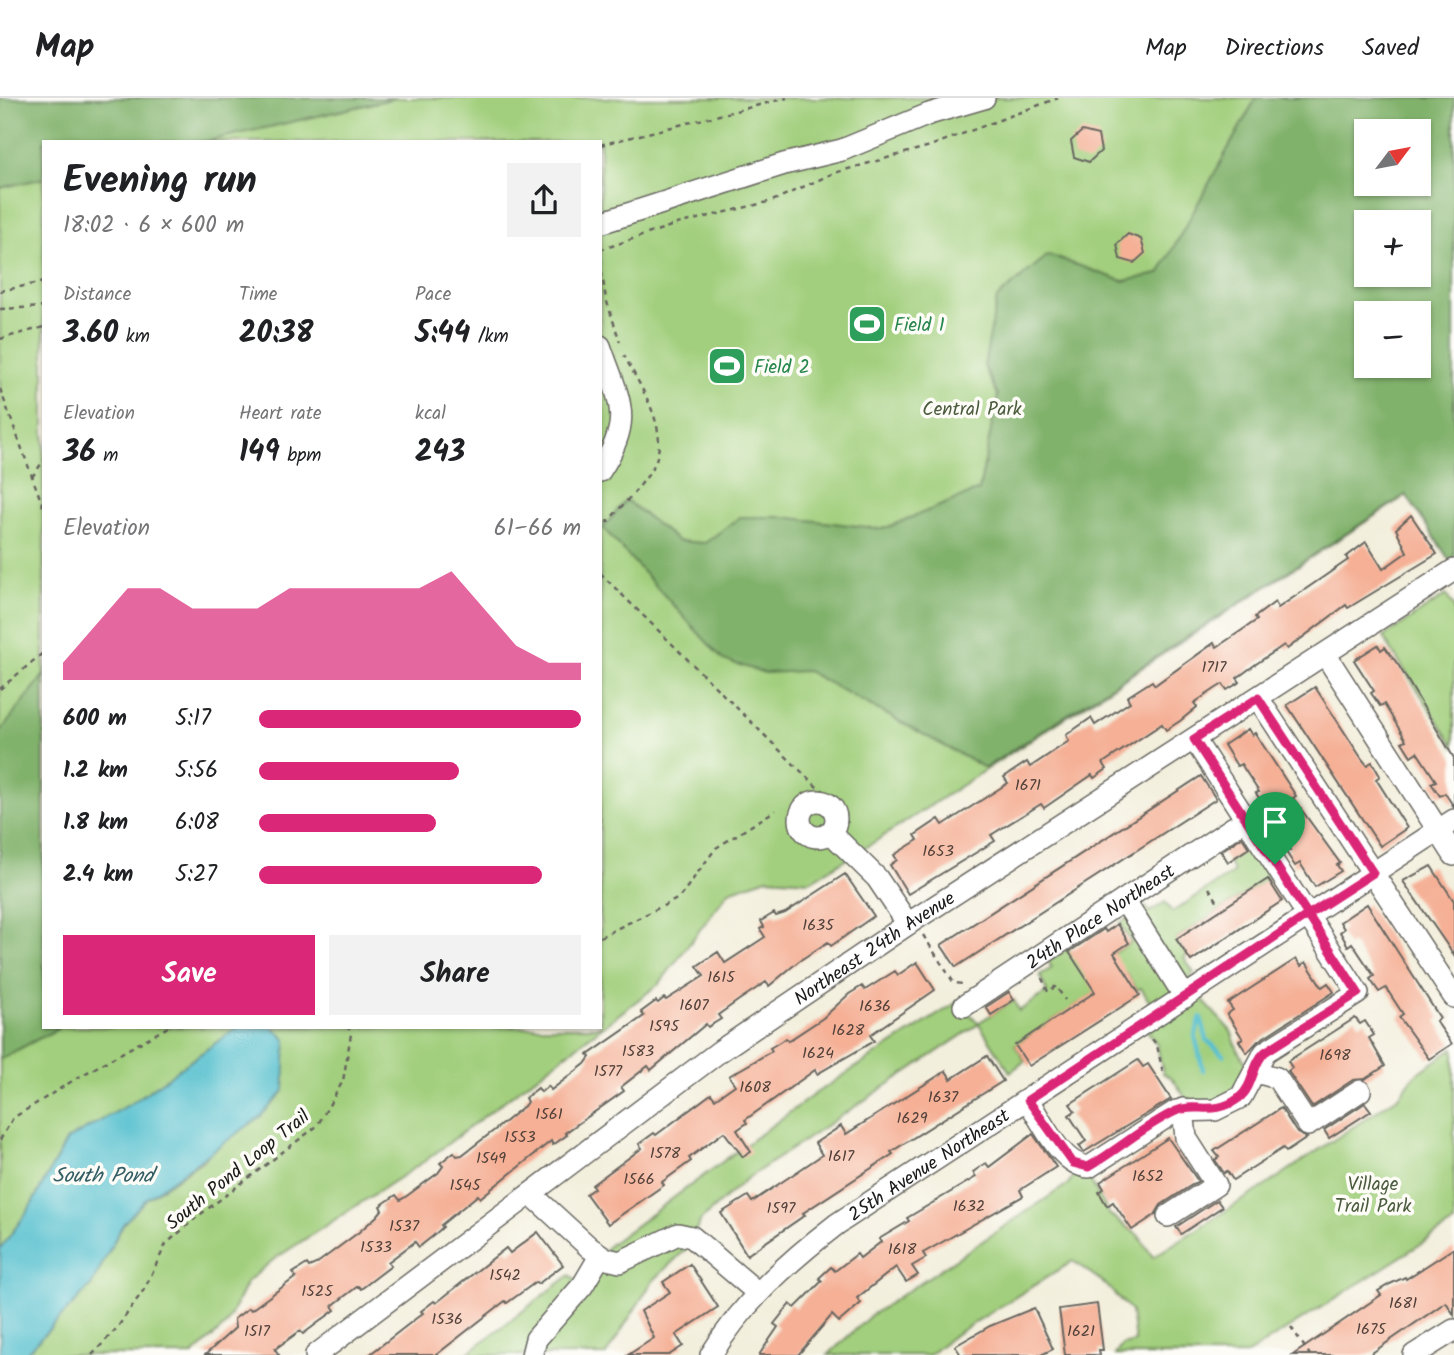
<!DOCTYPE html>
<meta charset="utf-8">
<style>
body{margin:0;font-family:Kalam,sans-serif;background:#f2f2f2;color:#202124;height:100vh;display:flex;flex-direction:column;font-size:26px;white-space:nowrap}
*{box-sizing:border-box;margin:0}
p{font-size:23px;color:#757577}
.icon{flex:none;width:38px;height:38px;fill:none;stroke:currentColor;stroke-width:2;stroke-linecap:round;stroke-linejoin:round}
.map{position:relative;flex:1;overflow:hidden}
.side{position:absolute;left:42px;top:42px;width:560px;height:889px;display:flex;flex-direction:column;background:#fff;border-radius:0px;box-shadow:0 2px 5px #0004}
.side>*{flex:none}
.needle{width:46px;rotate:58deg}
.fabs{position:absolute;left:1354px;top:21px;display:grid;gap:14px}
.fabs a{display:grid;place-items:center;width:77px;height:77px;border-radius:0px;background:#fff;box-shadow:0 2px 5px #0004;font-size:35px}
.pin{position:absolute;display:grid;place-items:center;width:60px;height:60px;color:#fff;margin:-72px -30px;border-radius:50% 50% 50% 0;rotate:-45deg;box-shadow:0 0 7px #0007}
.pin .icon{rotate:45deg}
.round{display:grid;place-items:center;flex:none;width:74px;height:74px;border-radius:0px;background:#f2f2f2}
.summary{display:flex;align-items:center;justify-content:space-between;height:119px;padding:0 21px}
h1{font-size:38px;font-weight:700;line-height:52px}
.stats{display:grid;grid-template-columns:repeat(3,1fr);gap:10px;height:119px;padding:7px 21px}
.stats div{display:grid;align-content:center}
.stats b{font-size:30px;font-weight:700}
.stats small{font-size:19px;font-weight:400}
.stats p{font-size:19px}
.chart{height:196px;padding:14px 21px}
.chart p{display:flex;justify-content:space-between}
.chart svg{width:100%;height:126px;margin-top:7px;fill:#db2777;opacity:.7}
.button{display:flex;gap:14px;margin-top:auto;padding:14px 21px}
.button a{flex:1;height:80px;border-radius:0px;background:#db2777;color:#fff;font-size:28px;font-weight:700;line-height:80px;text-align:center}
.button a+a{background:#f2f2f2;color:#202124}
ul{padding:0 21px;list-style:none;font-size:23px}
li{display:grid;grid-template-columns:112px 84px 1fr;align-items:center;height:52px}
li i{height:18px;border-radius:9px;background:#db2777}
header{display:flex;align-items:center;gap:42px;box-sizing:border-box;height:98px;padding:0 35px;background:#fff;border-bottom:2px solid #e0e0e0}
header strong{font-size:33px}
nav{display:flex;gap:38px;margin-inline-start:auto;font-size:24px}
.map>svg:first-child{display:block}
.green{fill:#a2cf7d;stroke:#5f764c;stroke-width:2;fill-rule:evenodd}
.forest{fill:#81b26c;stroke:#4e6744;stroke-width:2;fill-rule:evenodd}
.water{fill:#55c0cf;stroke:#386e76;stroke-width:2}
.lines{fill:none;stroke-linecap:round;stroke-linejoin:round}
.stream{stroke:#55c0cf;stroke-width:4.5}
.building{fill:#f5b096}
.minor-casing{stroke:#676660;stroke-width:24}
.path{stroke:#676660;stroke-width:2.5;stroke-dasharray:5 5;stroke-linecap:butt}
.minor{stroke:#fff;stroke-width:21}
.route-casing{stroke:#fff;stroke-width:14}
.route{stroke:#db2777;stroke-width:9}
.labels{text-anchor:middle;stroke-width:7;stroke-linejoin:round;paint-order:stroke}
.number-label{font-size:16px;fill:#52413a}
.leisure-label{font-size:19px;fill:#27864d;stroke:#fdfcf7;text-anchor:start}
.park-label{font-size:19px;fill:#4b5b3e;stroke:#fdfcf7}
.street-label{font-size:19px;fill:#1c1c1c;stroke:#fdfcf7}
.water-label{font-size:21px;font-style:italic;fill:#335e64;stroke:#fdfcf7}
</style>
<header>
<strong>Map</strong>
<nav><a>Map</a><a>Directions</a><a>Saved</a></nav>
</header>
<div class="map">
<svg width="1454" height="1257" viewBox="0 0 1454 1257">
<rect width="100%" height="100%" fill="#fdfcf7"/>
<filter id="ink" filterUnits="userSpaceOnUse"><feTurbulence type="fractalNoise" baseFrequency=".0143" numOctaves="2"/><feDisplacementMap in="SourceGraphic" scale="14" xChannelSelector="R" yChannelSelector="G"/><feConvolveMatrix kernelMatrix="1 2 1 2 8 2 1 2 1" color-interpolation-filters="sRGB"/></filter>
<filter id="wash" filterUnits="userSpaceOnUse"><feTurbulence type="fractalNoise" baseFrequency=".00686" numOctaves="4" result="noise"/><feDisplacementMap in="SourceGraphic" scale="28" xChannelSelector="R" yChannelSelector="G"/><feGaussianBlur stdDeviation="1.57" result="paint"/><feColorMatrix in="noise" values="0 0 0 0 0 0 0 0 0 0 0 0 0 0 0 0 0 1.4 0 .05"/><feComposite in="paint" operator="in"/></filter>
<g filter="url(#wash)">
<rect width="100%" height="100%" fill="#f3efdd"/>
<g class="green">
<path d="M396 0H1454L1407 397 873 745 810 783 767 780 729 793 659 886 425 1063 273 1162 247 1184 226 1227 193 1257H24L91 1188 123 1126 146 1101 205 1061 286 942 273 929H600V44H203ZM1367 33H1419V86H1367ZM1367 124H1419V177H1367ZM1367 215H1419V268H1367Z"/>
<polygon points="44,80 44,929 238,929 132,1005 67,1042 28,1113 0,1151 0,90"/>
<polygon points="1446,497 1454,509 1454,648 1383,539"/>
<polygon points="1260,743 1282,796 1279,798 1268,781 1176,841 1187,858 1184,860 1194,875 1190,878 1206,906 1231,933 1239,955 1255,977 1248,990 1194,1012 1172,980 1163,975 1157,947 1143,926 1157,916 1141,890 1137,892 1126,875 1015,947 1025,963 1010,974 979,926 745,1082 701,1122 686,1151 652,1184 606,1257 465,1257 570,1177 582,1187 608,1148 816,995 959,903 978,925 1014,902 1019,913 1047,894 1040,877 1052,870 1048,863 1068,850 1084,875 1131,844 1120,825 1146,809 1150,814 1165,804 1172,814 1234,774 1228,764"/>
<polygon points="1454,950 1454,1125 1246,1257 1115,1257 1122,1247 1135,1244 1131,1213 1103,1184 1073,1163 950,1240 929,1257 828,1257 870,1218 1068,1086 1080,1068 1089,1069 1090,1082 1109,1116 1138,1137 1153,1159 1265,1088 1399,998 1414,978"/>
</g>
<g class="forest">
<polygon points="0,0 396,0 203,44 44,44 44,80 0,90"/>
<path d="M1256 0H1454V469L1406 397 985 670 807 573 765 575 723 562 603 430 626 402 678 443 705 445 740 419H783L883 431 979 392 998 297 984 268 997 200 1048 157 1123 183 1159 176ZM1367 33H1419V86H1367ZM1367 124H1419V177H1367ZM1367 215H1419V268H1367Z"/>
<polygon points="44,577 44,929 61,929 0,961 0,634"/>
</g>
<polygon class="water" points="238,929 273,929 286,942 284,993 260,1019 146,1101 123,1126 91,1188 24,1257 0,1257 0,1151 28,1113 67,1042 132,1005"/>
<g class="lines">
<g class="stream">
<polyline points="1201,919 1195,938 1203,972"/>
<polyline points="1201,920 1207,942 1223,957"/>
</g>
</g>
<g id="blocks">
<g class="building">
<polygon points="1082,33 1098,37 1101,53 1089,64 1074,59 1071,43"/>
<polygon points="1128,136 1141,141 1145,155 1134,165 1120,161 1117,146"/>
<polygon points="1411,417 1437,456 1348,510 1346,507 1287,551 1284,547 1256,566 1237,580 1240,584 1227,592 1223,586 1215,591 1194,605 1197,609 1180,623 1166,632 1162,626 1103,665 1107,671 1094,680 1092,677 1044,710 1041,706 991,737 995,743 908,796 890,767 897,762 894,757 918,742 915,737 939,721 943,727 1008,685 1004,679 1027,664 1030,669 1069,643 1066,637 1091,620 1095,627 1130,604 1127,599 1152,583 1155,587 1214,545 1217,549 1257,522 1255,519 1275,504 1278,510 1348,462 1346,459 1366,444 1383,471 1407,454 1396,431"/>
<polygon points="1378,547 1381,552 1385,549 1399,568 1454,660 1454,709 1445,695 1440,698 1431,685 1436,683 1417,654 1411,658 1402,644 1406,642 1384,606 1380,608 1371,595 1374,593 1354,562"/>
<polygon points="1315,589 1362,661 1367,667 1372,664 1380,678 1376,681 1407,730 1380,748 1287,607"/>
<polygon points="1248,631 1252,637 1255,635 1296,698 1293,700 1340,765 1337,767 1341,773 1315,789 1300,765 1295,768 1286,754 1290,752 1286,745 1268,717 1264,719 1255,705 1260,702 1256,695 1259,694 1241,666 1237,668 1224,647"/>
<polygon points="1201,678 1216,701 956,869 941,847"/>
<polygon points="1242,739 1249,750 1228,764 1221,753"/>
<polygon points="1431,768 1454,803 1454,857 1403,783"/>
<polygon points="845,776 874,818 831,848 828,844 799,863 769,888 766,884 739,902 718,917 721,921 708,929 706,926 651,972 648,968 621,989 624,993 565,1035 567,1037 553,1047 551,1043 480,1100 478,1097 441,1127 443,1129 433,1138 419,1149 415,1144 388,1164 391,1168 374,1181 361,1191 358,1188 332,1208 335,1212 303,1236 300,1233 275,1251 279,1257 205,1257 235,1230 234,1221 249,1210 251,1212 296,1179 293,1175 307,1166 309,1169 316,1166 359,1134 377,1118 382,1112 380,1108 396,1097 400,1102 404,1100 438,1075 443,1068 440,1065 454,1054 457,1058 462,1057 496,1031 524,1008 527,1004 525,1000 538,990 541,994 548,988 551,992 585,966 590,959 588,957 644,918 641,914 656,903 658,905 664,900 666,902 704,878 697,868 718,854 725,865 765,839 760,831 764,829 761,823 774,815 776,818 785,815"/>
<polygon points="1268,781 1282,803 1191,863 1176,841"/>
<polygon points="1367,806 1440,920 1436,923 1452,946 1429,961 1399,919 1403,916 1386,890 1379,894 1370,881 1374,878 1352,845 1348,848 1340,834 1344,831 1340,824"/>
<polygon points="1117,826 1129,845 1114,855 1140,897 1029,968 1015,947 1095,894 1069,854 1104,831 1106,834"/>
<polygon points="1296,861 1301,868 1306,864 1322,889 1328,885 1334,894 1258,943 1247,955 1239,943 1243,941 1227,916 1233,912 1228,905"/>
<polygon points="917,864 935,892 870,937 874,943 817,976 815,972 745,1022 747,1025 737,1032 751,1054 743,1059 724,1034 689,1060 691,1063 662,1084 664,1087 608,1126 586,1096 594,1090 592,1087 642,1050 639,1046 654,1035 656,1037 711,996 715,1001 735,987 729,978 772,953 770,950 786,940 788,943 823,920 849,896 862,888 865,892 895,873 898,877"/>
<polygon points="1009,894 1014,902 991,917 986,909"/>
<polygon points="1355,920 1360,926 1365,923 1374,937 1369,940 1385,968 1365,981 1353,982 1312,1009 1288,973 1292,970 1288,963"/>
<polygon points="987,958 1003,983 891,1054 893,1056 803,1115 805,1117 747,1157 721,1115 748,1098 752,1104 822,1057 815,1045 841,1028 846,1036 946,973 951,981"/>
<polygon points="1138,962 1143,969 1148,966 1171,1001 1084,1054 1079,1048 1086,1043 1069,1017 1075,1013 1070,1006"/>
<polygon points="1365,1005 1371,1013 1329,1040 1324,1032"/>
<polygon points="1281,1010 1297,1035 1307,1040 1286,1054 1283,1050 1233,1082 1227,1073 1224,1075 1215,1062 1219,1059 1214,1053"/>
<polygon points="1033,1036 1056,1069 1020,1092 1023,1098 923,1155 926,1160 912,1168 918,1177 906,1184 896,1169 857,1200 861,1205 839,1224 832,1217 798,1257 759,1257 778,1229 774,1226 790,1206 795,1210 822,1183 819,1180 831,1169 835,1173 857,1156 860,1160 881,1144 879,1141 909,1123 907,1120 976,1079 973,1074 986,1065 989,1069"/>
<polygon points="1168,1040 1198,1083 1161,1107 1155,1117 1132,1132 1113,1104 1107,1108 1099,1094 1104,1091 1100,1084"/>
<polygon points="1217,1102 1222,1109 1181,1136 1176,1129"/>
<polygon points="538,1134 563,1167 538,1186 536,1184 507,1205 505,1203 436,1257 369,1257 423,1215 421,1213 434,1203 436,1205 506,1150 510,1155"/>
<polygon points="1454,1150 1454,1217 1446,1204 1369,1257 1293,1257 1381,1197 1378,1193 1390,1186 1405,1179 1406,1181"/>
<polygon points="690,1166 718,1209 676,1237 683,1248 669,1257 628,1257 654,1240 641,1213 670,1194 663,1184"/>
<polygon points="1097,1206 1103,1252 1099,1252 1100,1257 1065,1257 1059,1211"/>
<polygon points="1034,1210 1053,1251 1041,1257 961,1257 955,1248 990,1228"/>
</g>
</g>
</g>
<g filter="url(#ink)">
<use href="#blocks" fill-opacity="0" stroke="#676660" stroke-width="2"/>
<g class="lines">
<g class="minor-casing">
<g id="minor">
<polyline points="600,125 784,66 842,52 929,16 984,0"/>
<path d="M600 248C619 303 635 320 600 373"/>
<polyline points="1325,556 1454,757"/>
<polyline points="1258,600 1454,899"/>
<circle cx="818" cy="721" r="18"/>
<polyline points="830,734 877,780 908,826"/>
<polyline points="1124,802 1185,899"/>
<path id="s1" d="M964 908 1234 729"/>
<polyline points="1256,974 1277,980 1308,1027 1360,993"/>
<path d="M1028 1002C1041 1022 1061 1068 1089 1069L1176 1013 1215 1012 1241 999 1265 954 1358 895 1194 641"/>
<polyline points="531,1096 590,1150 607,1161 620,1164 678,1136 692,1139 758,1195"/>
<polyline points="1168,1118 1216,1087 1186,1040 1183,1011"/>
<path id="s2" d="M316 1257 720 953 914 822 1454 472"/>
<polyline points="532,1257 536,1241 583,1187 600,1158"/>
<path id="s3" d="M711 1257C742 1205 789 1163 837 1126L1454 722"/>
<polyline points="1414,1257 1454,1232"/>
</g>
</g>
<g class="path">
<polyline points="600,47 787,0"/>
<polyline points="600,152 677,126 772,103 834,75 930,48 1058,0"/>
<polyline points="600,164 606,201 620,244"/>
<polyline points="0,193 44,184"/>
<polyline points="0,211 44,209"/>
<polyline points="0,241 44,229"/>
<polyline points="0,291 44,411"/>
<polyline points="32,379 44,362"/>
<path d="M600 433C616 413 636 395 650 374 675 337 641 291 624 257"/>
<polyline points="600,475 817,689 838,701 848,726"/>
<polyline points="0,591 44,554"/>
<polyline points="1209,790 1218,804"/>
<polyline points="923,837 954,885 963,886"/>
<polyline points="600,839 679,800 716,750 776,712"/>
<polyline points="1042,880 1048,894 1056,888 1065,902"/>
<polyline points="1152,941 1157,947 1163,975"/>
<polyline points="0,1042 13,1020 77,980 168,929"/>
<polyline points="1291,1229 1310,1257"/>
<polyline points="92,1257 117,1230 145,1190 166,1146 197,1119 317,1028 343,983 351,936 348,929"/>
</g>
<use href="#minor" class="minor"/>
</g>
</g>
<g class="lines" filter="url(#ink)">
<g class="route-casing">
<path id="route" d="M1275 766 1194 641 1258 600 1373 775 1308 817 1358 895 1265 954C1252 966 1254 988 1239 1000 1214 1019 1196 1004 1176 1013 1145 1027 1118 1052 1088 1069L1073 1065 1028 1002 1308 817 1275 766"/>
</g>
<use href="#route" class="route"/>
</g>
<defs>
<g id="stadium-square" transform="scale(2.0125)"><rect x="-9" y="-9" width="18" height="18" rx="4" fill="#2e9e5b" stroke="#fdfcf7"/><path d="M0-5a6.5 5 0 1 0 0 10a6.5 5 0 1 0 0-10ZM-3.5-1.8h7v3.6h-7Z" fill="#fff"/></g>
</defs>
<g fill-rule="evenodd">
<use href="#stadium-square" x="867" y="226"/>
<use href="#stadium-square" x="727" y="268"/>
</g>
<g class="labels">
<g class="number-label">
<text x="1214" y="574">1717</text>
<text x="1028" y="692">1671</text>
<text x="938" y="758">1653</text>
<text x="818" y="832">1635</text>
<text x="721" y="884">1615</text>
<text x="694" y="912">1607</text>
<text x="875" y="913">1636</text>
<text x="664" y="933">1595</text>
<text x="848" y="937">1628</text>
<text x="638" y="958">1583</text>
<text x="818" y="960">1624</text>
<text x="1335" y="962">1698</text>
<text x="608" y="978">1577</text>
<text x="755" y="994">1608</text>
<text x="943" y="1004">1637</text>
<text x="549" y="1021">1561</text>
<text x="912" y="1025">1629</text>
<text x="520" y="1044">1553</text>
<text x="665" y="1060">1578</text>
<text x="841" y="1063">1617</text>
<text x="491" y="1065">1549</text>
<text x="1148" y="1083">1652</text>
<text x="639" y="1086">1566</text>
<text x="465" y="1092">1545</text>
<text x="969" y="1113">1632</text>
<text x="781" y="1115">1597</text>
<text x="404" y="1133">1537</text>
<text x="376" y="1154">1533</text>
<text x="902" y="1156">1618</text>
<text x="505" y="1182">1542</text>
<text x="317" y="1198">1525</text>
<text x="1403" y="1210">1681</text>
<text x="447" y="1226">1536</text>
<text x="1371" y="1236">1675</text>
<text x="257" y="1238">1517</text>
<text x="1081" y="1238">1621</text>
</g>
<g class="leisure-label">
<text x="894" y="233">Field 1</text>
<text x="754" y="275">Field 2</text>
</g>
<g class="park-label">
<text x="972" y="317">Central Park</text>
<text x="1373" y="1092">Village<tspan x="1373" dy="22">Trail Park</tspan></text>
</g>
<g class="street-label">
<text dy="7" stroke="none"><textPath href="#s1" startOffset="163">24th Place Northeast</textPath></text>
<text dy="7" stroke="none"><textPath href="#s2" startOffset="691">Northeast 24th Avenue</textPath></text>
<text dy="7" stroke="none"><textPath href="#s3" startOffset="292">25th Avenue Northeast</textPath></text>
<text transform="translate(237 1071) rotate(-39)" y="7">South Pond Loop Trail</text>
</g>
<g class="water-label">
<text x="103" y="1084">South Pond</text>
</g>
</g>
</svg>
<div class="fabs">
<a><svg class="needle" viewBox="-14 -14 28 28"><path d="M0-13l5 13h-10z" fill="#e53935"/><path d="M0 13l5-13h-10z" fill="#757577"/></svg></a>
<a>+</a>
<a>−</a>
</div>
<div class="pin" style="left:1275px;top:766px;background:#1e9e55"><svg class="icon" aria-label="arrive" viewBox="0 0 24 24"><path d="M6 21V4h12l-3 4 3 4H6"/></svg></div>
<section class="side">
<div class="summary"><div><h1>Evening run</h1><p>18:02 · 6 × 600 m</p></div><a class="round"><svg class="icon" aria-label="share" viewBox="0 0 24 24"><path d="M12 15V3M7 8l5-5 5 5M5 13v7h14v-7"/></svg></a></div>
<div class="stats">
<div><p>Distance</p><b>3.60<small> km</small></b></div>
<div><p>Time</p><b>20:38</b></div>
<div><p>Pace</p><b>5:44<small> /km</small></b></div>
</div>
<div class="stats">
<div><p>Elevation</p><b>36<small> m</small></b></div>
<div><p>Heart rate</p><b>149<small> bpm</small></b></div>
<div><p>kcal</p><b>243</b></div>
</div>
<div class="chart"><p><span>Elevation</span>61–66 m</p>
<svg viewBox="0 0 160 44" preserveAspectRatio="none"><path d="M0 44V38L10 25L20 12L30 12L40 19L50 19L60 19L70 12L80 12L90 12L100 12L110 12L120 6L130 19L140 32L150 38L160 38V44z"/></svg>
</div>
<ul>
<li><b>600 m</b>5:17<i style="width:100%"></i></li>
<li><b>1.2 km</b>5:56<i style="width:62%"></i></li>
<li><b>1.8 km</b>6:08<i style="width:55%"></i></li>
<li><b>2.4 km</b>5:27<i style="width:88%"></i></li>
</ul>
<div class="button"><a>Save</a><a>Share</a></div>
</section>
</div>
